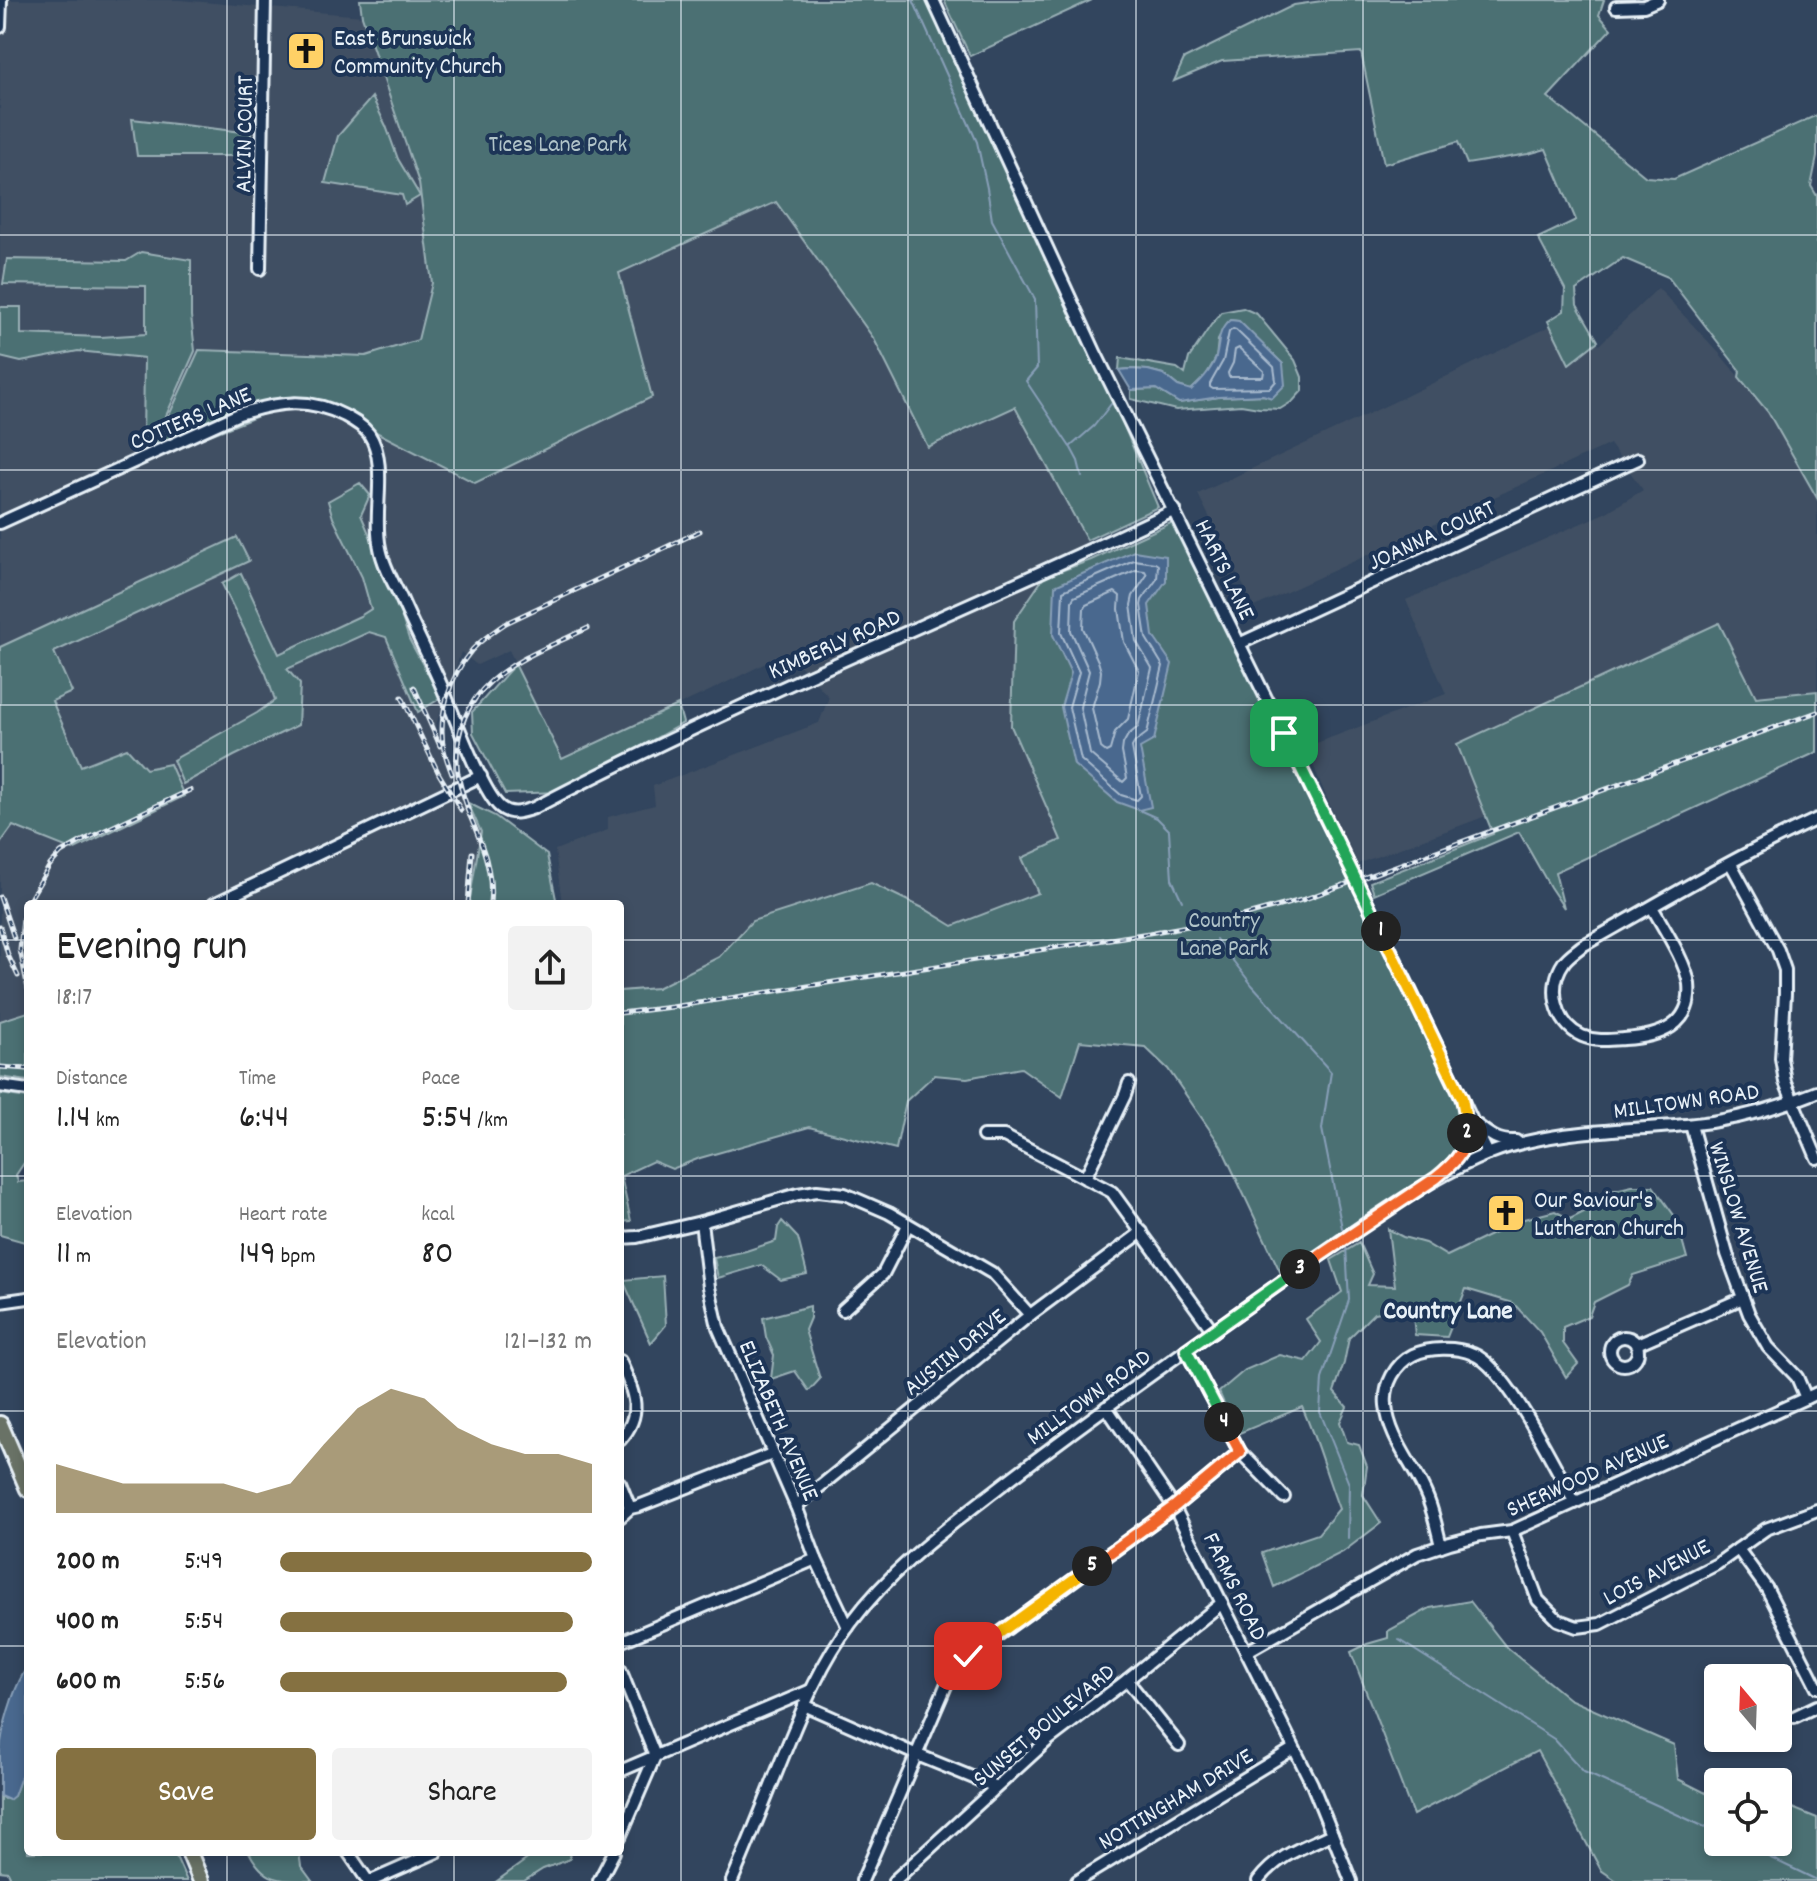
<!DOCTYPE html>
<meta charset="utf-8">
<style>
body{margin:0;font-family:Dekko,sans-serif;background:#f2f2f2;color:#222;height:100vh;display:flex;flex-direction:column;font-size:30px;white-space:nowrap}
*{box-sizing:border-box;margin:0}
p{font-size:26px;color:#767676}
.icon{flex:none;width:44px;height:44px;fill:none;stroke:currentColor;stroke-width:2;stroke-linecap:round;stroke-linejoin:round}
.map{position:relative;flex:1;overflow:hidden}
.sheet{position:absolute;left:24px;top:900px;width:600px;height:956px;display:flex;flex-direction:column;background:#fff;border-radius:8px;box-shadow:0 4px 12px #0003}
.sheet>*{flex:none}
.needle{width:52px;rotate:341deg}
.fabs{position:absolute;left:1704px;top:1664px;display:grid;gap:16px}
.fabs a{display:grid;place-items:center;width:88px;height:88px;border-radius:8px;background:#fff;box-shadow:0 4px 12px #0003;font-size:40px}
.pin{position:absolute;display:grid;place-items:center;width:68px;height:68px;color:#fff;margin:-34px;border-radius:16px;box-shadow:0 4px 12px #0006}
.km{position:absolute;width:40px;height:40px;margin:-20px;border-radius:50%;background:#222;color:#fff;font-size:22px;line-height:40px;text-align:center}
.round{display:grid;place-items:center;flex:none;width:84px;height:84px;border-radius:8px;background:#f2f2f2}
.summary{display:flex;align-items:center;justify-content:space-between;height:136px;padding:0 32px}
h1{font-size:44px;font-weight:600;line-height:60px}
.stats{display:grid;grid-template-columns:repeat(3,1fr);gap:12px;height:136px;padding:8px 32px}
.stats div{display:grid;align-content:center}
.stats b{font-size:34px;font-weight:600}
.stats small{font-size:22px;font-weight:400}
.stats p{font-size:22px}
.chart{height:224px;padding:16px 32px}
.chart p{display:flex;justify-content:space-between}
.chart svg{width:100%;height:144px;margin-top:8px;fill:#857141;opacity:.7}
.action{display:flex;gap:16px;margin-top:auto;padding:16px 32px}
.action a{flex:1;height:92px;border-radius:8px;background:#857141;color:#fff;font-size:32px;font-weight:600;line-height:92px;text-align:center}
.action a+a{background:#f2f2f2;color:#222}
ul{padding:0 32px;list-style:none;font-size:26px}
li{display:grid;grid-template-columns:128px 96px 1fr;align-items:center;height:60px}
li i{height:20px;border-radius:10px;background:#857141}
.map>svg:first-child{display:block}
.built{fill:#415063}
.green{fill:#4b7073;stroke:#9ab0b6;stroke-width:2}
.water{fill:#48688e;stroke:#889fb8;stroke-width:2}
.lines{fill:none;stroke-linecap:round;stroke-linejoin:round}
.shore{stroke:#a8bace;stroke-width:2}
.stream{stroke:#889fb8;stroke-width:2}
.minor-casing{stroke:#e8f1f8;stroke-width:16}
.major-casing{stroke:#e8f1f8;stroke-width:20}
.minor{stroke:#1d3557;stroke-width:10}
.major{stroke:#697266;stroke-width:14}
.rail-casing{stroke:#e8f1f8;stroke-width:5}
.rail{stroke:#1d3557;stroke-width:2;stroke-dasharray:6;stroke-linecap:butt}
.split-1-casing{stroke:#fff;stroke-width:16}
.split-2-casing{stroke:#fff;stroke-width:16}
.split-3-casing{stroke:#fff;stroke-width:16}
.split-4-casing{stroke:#fff;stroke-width:16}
.split-5-casing{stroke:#fff;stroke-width:16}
.split-6-casing{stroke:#fff;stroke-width:16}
.split-1{stroke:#22a559;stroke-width:10}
.split-2{stroke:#f5b400;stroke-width:10}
.split-3{stroke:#f0652b;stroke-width:10}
.split-4{stroke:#22a559;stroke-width:10}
.split-5{stroke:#f0652b;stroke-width:10}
.split-6{stroke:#f5b400;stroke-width:10}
.grid{fill:none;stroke:#e8f1f8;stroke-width:2;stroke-opacity:0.55}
.labels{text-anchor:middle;stroke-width:8;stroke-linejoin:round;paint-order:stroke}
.poi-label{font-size:24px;fill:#e8f1f8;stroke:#1d3557;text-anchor:start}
.street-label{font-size:24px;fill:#e8f1f8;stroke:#1d3557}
.park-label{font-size:24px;fill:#b1c4c9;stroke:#1d3557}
.neighbourhood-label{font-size:26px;font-weight:bold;fill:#e8f1f8;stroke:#1d3557}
</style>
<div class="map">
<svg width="1817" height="1881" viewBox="0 0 1817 1881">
<rect width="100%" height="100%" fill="#32455e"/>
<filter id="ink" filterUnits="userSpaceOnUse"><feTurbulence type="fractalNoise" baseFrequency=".0125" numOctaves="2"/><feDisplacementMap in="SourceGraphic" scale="16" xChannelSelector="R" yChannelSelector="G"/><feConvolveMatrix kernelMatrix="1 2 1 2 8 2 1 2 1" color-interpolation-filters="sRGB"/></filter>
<g filter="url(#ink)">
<g class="built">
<polygon points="0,0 179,0 362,16 419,183 432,283 418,341 366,356 199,350 289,404 347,417 476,482 619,273 777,202 874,339 928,447 1015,407 1094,554 1044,577 1011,726 1061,840 1022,858 1038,893 952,926 925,909 752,921 719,957 657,988 620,991 620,904 562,904 555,850 608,830 608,817 655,805 653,786 819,723 829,697 788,652 707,692 562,759 509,650 477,665 461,652 434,730 481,832 469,904 28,904 28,1012 0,1021 0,844 12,826 33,832 146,769 82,767 52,701 54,651 237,537 0,647"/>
<polygon points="1658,288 1719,353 1768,412 1817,498 1817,691 1756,698 1719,624 1458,744 1486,816 1354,865 1306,747 1446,694 1406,600 1607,512 1643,490 1610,444 1254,607 1198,494 1398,400 1567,318 1599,345"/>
</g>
<g class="green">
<polygon points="360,0 933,0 1032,207 1158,507 1087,540 1015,407 928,447 874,339 776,202 619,273 652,397 475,483 347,417 289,404 149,459 199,350 366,356 418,340 432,283 419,183 362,16"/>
<polygon points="944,0 1092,0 970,56"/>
<polygon points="1329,0 1604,0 1599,15 1611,29 1548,97 1646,177 1674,179 1817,115 1817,157 1811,186 1817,196 1817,498 1768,412 1739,377 1740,371 1668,277 1623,258 1576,290 1577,305 1598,341 1569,364 1548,321 1564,311 1565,289 1538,238 1576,220 1546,149 1528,154 1467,164 1458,142 1384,164 1361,52 1222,61 1174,81 1184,59 1294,5"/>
<polygon points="372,97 386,126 398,159 420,196 405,205 402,195 325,183 338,136"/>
<polygon points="132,119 251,133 251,156 137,156"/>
<polygon points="141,252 191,260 191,316 195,351 152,447 143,444 144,358 78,351 21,362 0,357 0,307 21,307 21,334 101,337 146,334 146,286 3,284 7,259 126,261"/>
<polygon points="1243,308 1257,314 1295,360 1302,377 1302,391 1293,401 1280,409 1259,408 1241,405 1176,410 1131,399 1131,390 1156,389 1179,403 1219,397 1263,395 1272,397 1283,364 1238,321 1230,320 1218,340 1216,358 1205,377 1191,390 1178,386 1163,374 1148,370 1129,369 1119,370 1120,358 1177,368 1185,374 1189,358 1211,325 1222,312"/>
<polygon points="360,483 370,495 361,515 392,587 409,639 441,698 418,712 386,637 369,632 287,669 300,684 298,725 234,756 183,784 173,760 257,713 275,700 266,674 222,584 241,573 279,654 360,616 371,609 362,577 333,518 328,501"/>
<polygon points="1173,522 1462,1098 1467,1125 1456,1161 1284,1280 1221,1146 1168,1069 1145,1047 1080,1041 1062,1097 1021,1068 967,1078 934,1075 906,1101 896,1149 809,1127 700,1158 672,1169 653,1161 621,1176 631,1221 620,1222 620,991 657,988 719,957 752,921 871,883 925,909 953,926 1038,893 1022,858 1061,840 1011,726 1014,621 1044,577 1091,560"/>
<polygon points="237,537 249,561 54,652 72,692 52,701 81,766 127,748 146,769 170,764 184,796 73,850 13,826 0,844 0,647"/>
<polygon points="1719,623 1756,697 1817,691 1817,752 1555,872 1564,908 1550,887 1519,832 1374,894 1370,882 1493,834 1457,744"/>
<polygon points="515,664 562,759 678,705 683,723 559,792 505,794 473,733 472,712"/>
<polygon points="468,803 495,816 547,855 557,904 469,904 481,832"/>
<polygon points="28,1012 28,1081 0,1077 0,1021"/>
<polygon points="0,1094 28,1098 28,1157 16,1175 18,1182 28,1181 28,1243 0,1235"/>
<path d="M1632 1186H1653L1676 1218 1687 1258 1633 1275 1628 1285 1594 1302 1589 1316 1563 1327V1343L1578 1364 1566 1377 1540 1332 1513 1303 1466 1289 1447 1337 1415 1335 1412 1307 1374 1313 1349 1338 1344 1363 1334 1392 1347 1407 1340 1422 1347 1442 1359 1445 1367 1466 1363 1495 1381 1523 1343 1552 1274 1587 1262 1553 1318 1534 1339 1509C1326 1475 1317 1440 1302 1407L1237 1434 1219 1392 1245 1370 1280 1355 1306 1361 1321 1342 1306 1319 1342 1292 1331 1260 1359 1243 1373 1274 1368 1285 1395 1286 1388 1229 1403 1237 1425 1243 1447 1256 1524 1219 1555 1211 1570 1219 1592 1208 1611 1191Z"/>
<polygon points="782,1221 798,1238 807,1274 781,1280 761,1265 718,1278 714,1258 746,1251 776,1241 778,1227"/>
<polygon points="663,1276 666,1325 651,1343 623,1280"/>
<polygon points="810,1306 810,1318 805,1330 820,1379 809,1391 795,1371 771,1379 774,1355 766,1337 763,1318"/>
<polygon points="1470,1601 1507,1648 1569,1699 1674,1745 1678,1779 1718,1799 1718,1842 1778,1842 1778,1795 1782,1796 1792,1808 1817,1818 1817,1881 1617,1881 1601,1870 1537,1751 1413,1815 1351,1652 1367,1644 1388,1638 1388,1631 1430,1608"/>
<polygon points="28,1757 28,1852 174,1852 187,1881 5,1881 10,1876 8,1872 0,1871 0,1796 4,1799 14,1796"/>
<path d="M249 1852H299L301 1866 312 1881C278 1881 264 1881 249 1852Z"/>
<polygon points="537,1852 569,1852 570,1859 543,1869 524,1881 497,1881"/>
</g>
<g class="water">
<path d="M1230 320 1239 321 1283 364 1285 385 1272 398 1263 395 1219 397 1179 403 1156 389 1131 390 1119 370 1129 369 1148 370 1163 374 1178 386 1191 390C1201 381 1212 370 1216 357 1220 342 1217 331 1230 320Z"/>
<polygon points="1134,551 1166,556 1166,581 1149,605 1153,636 1172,664 1154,740 1140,748 1151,807 1139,810 1117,802 1074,765 1061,707 1071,673 1053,635 1055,586"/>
<path d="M24 1672 28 1673V1757L14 1796 9 1800 0 1796C0 1781 0 1766 0 1751 2 1728 12 1693 24 1672Z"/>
</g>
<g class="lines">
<g class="shore">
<polygon points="1233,329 1236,330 1274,367 1276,381 1270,388 1213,389 1210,387 1210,384 1223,361 1229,332"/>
<polygon points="1239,348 1264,371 1263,377 1229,377 1228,373 1233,363 1235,350"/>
<polygon points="1134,560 1155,563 1158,565 1157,579 1142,600 1141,605 1146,638 1163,666 1147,733 1135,742 1132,747 1141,796 1137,800 1121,795 1081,760 1069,707 1079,672 1061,633 1063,591"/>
<polygon points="1136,570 1145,571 1147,575 1133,596 1131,605 1136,641 1152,668 1138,727 1128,735 1123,744 1122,752 1127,778 1123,782 1090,754 1080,707 1089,671 1071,631 1072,601 1074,597"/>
<polygon points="1115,592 1120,596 1119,609 1124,642 1139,671 1128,719 1115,732 1110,750 1106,752 1101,748 1092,708 1100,681 1101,671 1098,661 1083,628 1084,608 1086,605"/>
</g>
<g class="stream">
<polyline points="913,0 977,142 987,188 992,220 1035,299 1037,368 1026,381 1070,447 1094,426 1111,404"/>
<polyline points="1071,448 1078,461 1082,477"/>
<polyline points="1139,810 1157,818 1169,830 1172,879 1182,901"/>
<polyline points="1216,939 1252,985 1331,1072 1322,1129 1342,1228"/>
<polyline points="1346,1246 1349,1300 1322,1379 1320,1412 1349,1484 1348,1538"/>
<polyline points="1399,1640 1554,1739 1584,1772 1718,1833"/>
<polyline points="1737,1842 1817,1880"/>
</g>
<g class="minor-casing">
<g id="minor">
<polyline points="933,0 1096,354 1403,975 1488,1154"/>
<polyline points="1616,7 1644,6 1658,0"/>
<polyline points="0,27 1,0"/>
<polyline points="260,269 265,0"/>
<path d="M0 523 239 414C278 402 308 397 345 416 354 421 363 426 369 434 389 464 372 513 380 548 383 565 393 582 401 598 414 628 429 657 442 687 453 712 482 792 500 807 511 816 522 812 534 808 743 698 962 612 1175 510"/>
<polyline points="1241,643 1638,459"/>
<polyline points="1731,864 1778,950 1785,970 1785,994 1781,1058 1785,1082 1817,1158"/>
<polyline points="214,904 481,776"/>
<path d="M1652 907C1663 927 1686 962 1689 984 1693 1026 1659 1037 1624 1039 1610 1040 1596 1042 1582 1036 1555 1024 1547 986 1564 962 1568 956 1576 951 1582 946 1659 903 1736 856 1817 819"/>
<polyline points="0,1086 28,1090"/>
<path d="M1477 1125C1489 1135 1499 1142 1516 1141"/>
<polyline points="1691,1125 1727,1254 1749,1314 1768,1347 1797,1377 1806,1398"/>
<polyline points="983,1136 1004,1136 1112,1192 1213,1331"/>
<path d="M1447 1169C1463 1155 1470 1137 1466 1116"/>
<polyline points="1085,1178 1125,1095 1129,1083"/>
<polyline points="701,1222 709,1287 718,1327 796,1506 816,1559 848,1627"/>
<polyline points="620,1238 637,1237 701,1222 798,1194 817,1191 845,1194 889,1213 992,1273 1030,1315"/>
<polyline points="0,1302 28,1298"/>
<polyline points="843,1310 883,1274 908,1225"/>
<circle cx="1624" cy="1351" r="14"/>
<polyline points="1637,1344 1743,1298"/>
<polyline points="1186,1350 1240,1452 1284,1497"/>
<path d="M620 1361C633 1391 645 1413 620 1440"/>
<polyline points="1106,1407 1174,1507 1312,1784 1351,1881"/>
<polyline points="620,1483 630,1508"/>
<polyline points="796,1506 1030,1315 1142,1232"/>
<polyline points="620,1517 630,1508 639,1506 772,1454"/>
<polyline points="1512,1531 1538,1600 1558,1620 1577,1627 1600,1624 1717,1564 1766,1529 1817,1510"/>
<path d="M1441 1546C1437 1530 1434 1514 1428 1499 1416 1467 1389 1440 1386 1405 1384 1385 1395 1364 1413 1355 1429 1347 1457 1347 1473 1354 1507 1367 1556 1469 1575 1503"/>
<polyline points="1738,1549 1767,1589 1817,1687"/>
<polyline points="620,1642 816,1559"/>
<polyline points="1246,1652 1417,1554 1450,1543 1481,1535 1512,1531 1817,1393"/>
<polyline points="620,1669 655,1756 620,1837"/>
<polyline points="1127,1680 1179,1745"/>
<polyline points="804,1705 915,1754 996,1787"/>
<polyline points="1794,1717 1817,1706"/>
<polyline points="620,1771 811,1690"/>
<polyline points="348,1852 368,1881"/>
<polyline points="371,1881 437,1852"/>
<polyline points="599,1881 614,1852"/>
<path d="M732 1881C751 1837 768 1793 786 1749 804 1705 822 1661 851 1623 891 1569 944 1530 997 1489 1072 1431 1149 1376 1227 1321 1275 1287 1323 1252 1373 1219 1410 1194 1448 1170 1490 1153 1553 1129 1621 1131 1686 1125 1732 1121 1775 1109 1817 1092"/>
<polyline points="862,1881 948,1681 957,1665 1174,1507 1240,1452"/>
<polyline points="894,1881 1047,1741 1127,1680 1222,1603"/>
<polyline points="1077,1881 1293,1749"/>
<path d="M1258 1881C1279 1854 1302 1848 1332 1834"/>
</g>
</g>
<g class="major-casing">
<g id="major">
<polyline points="0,1424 28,1489"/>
<polyline points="189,1852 201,1881"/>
</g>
</g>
<use href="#minor" class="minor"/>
<use href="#major" class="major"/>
<g class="rail-casing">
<g id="rail">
<polyline points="414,687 440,746"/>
<polyline points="402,697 439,774 461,810"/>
<path d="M452 774C449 766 446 758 444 750 437 716 450 676 472 650 482 639 494 631 506 623L700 531"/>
<path d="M467 809C480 840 494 869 490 904"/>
<path d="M470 816C465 799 457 781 457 763 455 679 525 658 588 628"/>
<polyline points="0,897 14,938"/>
<polyline points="468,904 472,853"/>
<polyline points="0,927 8,955 18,976"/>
<polyline points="28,989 20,950 23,919 28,902 50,865 61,853 82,841 190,790"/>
<polyline points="620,1013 672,1007 1149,933 1243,916 1305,899 1817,712"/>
<polyline points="0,1067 28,1069"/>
</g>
</g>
<use href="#rail" class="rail"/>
</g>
</g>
<g class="lines" filter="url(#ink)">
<g class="split-1-casing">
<polyline id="split-1" points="1284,733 1381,931"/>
</g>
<g class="split-2-casing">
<polyline id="split-2" points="1381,931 1462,1098 1467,1125 1467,1133"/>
</g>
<g class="split-3-casing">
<path id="split-3" d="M1300 1269 1436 1178C1452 1165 1465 1154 1467 1133"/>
</g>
<g class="split-4-casing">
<polyline id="split-4" points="1224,1422 1186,1350 1300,1269"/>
</g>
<g class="split-5-casing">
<polyline id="split-5" points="1092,1566 1175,1506 1240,1452 1224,1422"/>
</g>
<g class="split-6-casing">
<polyline id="split-6" points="968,1656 1092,1566"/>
</g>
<use href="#split-1" class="split-1"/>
<use href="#split-2" class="split-2"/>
<use href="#split-3" class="split-3"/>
<use href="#split-4" class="split-4"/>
<use href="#split-5" class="split-5"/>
<use href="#split-6" class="split-6"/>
</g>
<path class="grid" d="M227 0V904M454 0V904M681 0V1881M908 0V1881M1136 0V1881M1363 0V1881M1590 0V1881M0 235H1817M0 470H1817M0 705H1817M0 940H28M620 940H1817M0 1176H28M620 1176H1817M0 1411H28M620 1411H1817M0 1646H28M620 1646H1817M227 1852V1881M454 1852V1881"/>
<defs>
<g id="church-square" transform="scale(2)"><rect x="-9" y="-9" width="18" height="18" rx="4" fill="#ffd166" stroke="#1d3557"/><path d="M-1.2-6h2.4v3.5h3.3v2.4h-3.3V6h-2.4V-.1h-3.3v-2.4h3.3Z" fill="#111"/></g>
</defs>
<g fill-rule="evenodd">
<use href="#church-square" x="306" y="51"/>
<use href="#church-square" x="1506" y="1213"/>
</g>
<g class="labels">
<g class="poi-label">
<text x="334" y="45">East Brunswick<tspan x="334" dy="28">Community Church</tspan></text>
<text x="1534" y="1207">Our Saviour's<tspan x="1534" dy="28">Lutheran Church</tspan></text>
</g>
<g class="street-label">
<text transform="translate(243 134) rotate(-89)" y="8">ALVIN COURT</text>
<text transform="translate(190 417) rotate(-23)" y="8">COTTERS LANE</text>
<text transform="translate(1431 534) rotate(-25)" y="8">JOANNA COURT</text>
<text transform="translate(1226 569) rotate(64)" y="8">HARTS LANE</text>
<text transform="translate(834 643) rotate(-24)" y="8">KIMBERLY ROAD</text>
<text transform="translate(1686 1100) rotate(-8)" y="8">MILLTOWN ROAD</text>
<text transform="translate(1740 1217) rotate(73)" y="8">WINSLOW AVENUE</text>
<text transform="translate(954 1351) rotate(-39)" y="8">AUSTIN DRIVE</text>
<text transform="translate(1088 1396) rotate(-36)" y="8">MILLTOWN ROAD</text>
<text transform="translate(780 1420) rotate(67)" y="8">ELIZABETH AVENUE</text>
<text transform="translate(1587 1474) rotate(-24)" y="8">SHERWOOD AVENUE</text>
<text transform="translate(1656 1571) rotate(-28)" y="8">LOIS AVENUE</text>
<text transform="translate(1236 1586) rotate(64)" y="8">FARMS ROAD</text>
<text transform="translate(1043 1724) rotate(-40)" y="8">SUNSET BOULEVARD</text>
<text transform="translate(1175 1798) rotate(-31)" y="8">NOTTINGHAM DRIVE</text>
</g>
<g class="park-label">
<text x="558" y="151">Tices Lane Park</text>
<text x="1224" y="927">Country<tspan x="1224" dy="28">Lane Park</tspan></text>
</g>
<g class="neighbourhood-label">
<text x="1448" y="1318">Country Lane</text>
</g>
</g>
</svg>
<div class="fabs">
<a><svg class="needle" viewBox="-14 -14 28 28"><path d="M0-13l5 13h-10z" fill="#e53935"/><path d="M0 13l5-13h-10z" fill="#767676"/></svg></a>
<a><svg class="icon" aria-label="locate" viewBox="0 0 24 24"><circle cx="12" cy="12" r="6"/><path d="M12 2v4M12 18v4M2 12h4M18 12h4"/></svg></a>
</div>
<div class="pin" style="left:1284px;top:733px;background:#1e9e55"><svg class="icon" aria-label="arrive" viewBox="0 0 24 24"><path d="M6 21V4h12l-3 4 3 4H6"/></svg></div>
<div class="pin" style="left:968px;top:1656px;background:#d93025"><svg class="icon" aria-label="check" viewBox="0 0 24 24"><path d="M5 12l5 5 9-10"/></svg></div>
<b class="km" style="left:1381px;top:931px">1</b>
<b class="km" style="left:1467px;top:1133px">2</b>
<b class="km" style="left:1300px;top:1269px">3</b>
<b class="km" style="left:1224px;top:1422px">4</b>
<b class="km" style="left:1092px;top:1566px">5</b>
<section class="sheet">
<div class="summary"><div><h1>Evening run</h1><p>18:17</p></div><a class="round"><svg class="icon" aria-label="share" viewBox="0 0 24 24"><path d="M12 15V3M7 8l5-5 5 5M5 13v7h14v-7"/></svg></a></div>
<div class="stats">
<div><p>Distance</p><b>1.14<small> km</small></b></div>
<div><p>Time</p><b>6:44</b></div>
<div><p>Pace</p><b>5:54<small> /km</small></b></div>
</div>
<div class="stats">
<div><p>Elevation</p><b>11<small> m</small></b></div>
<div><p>Heart rate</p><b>149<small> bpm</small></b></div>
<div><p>kcal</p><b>80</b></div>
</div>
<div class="chart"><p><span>Elevation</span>121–132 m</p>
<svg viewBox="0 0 160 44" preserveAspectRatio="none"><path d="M0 44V29L10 32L20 35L30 35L40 35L50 35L60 38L70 35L80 23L90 12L100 6L110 9L120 18L130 23L140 26L150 26L160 29V44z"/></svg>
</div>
<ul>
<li><b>200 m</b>5:49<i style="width:100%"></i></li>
<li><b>400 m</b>5:54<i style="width:94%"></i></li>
<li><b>600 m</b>5:56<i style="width:92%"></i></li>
</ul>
<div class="action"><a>Save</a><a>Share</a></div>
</section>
</div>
